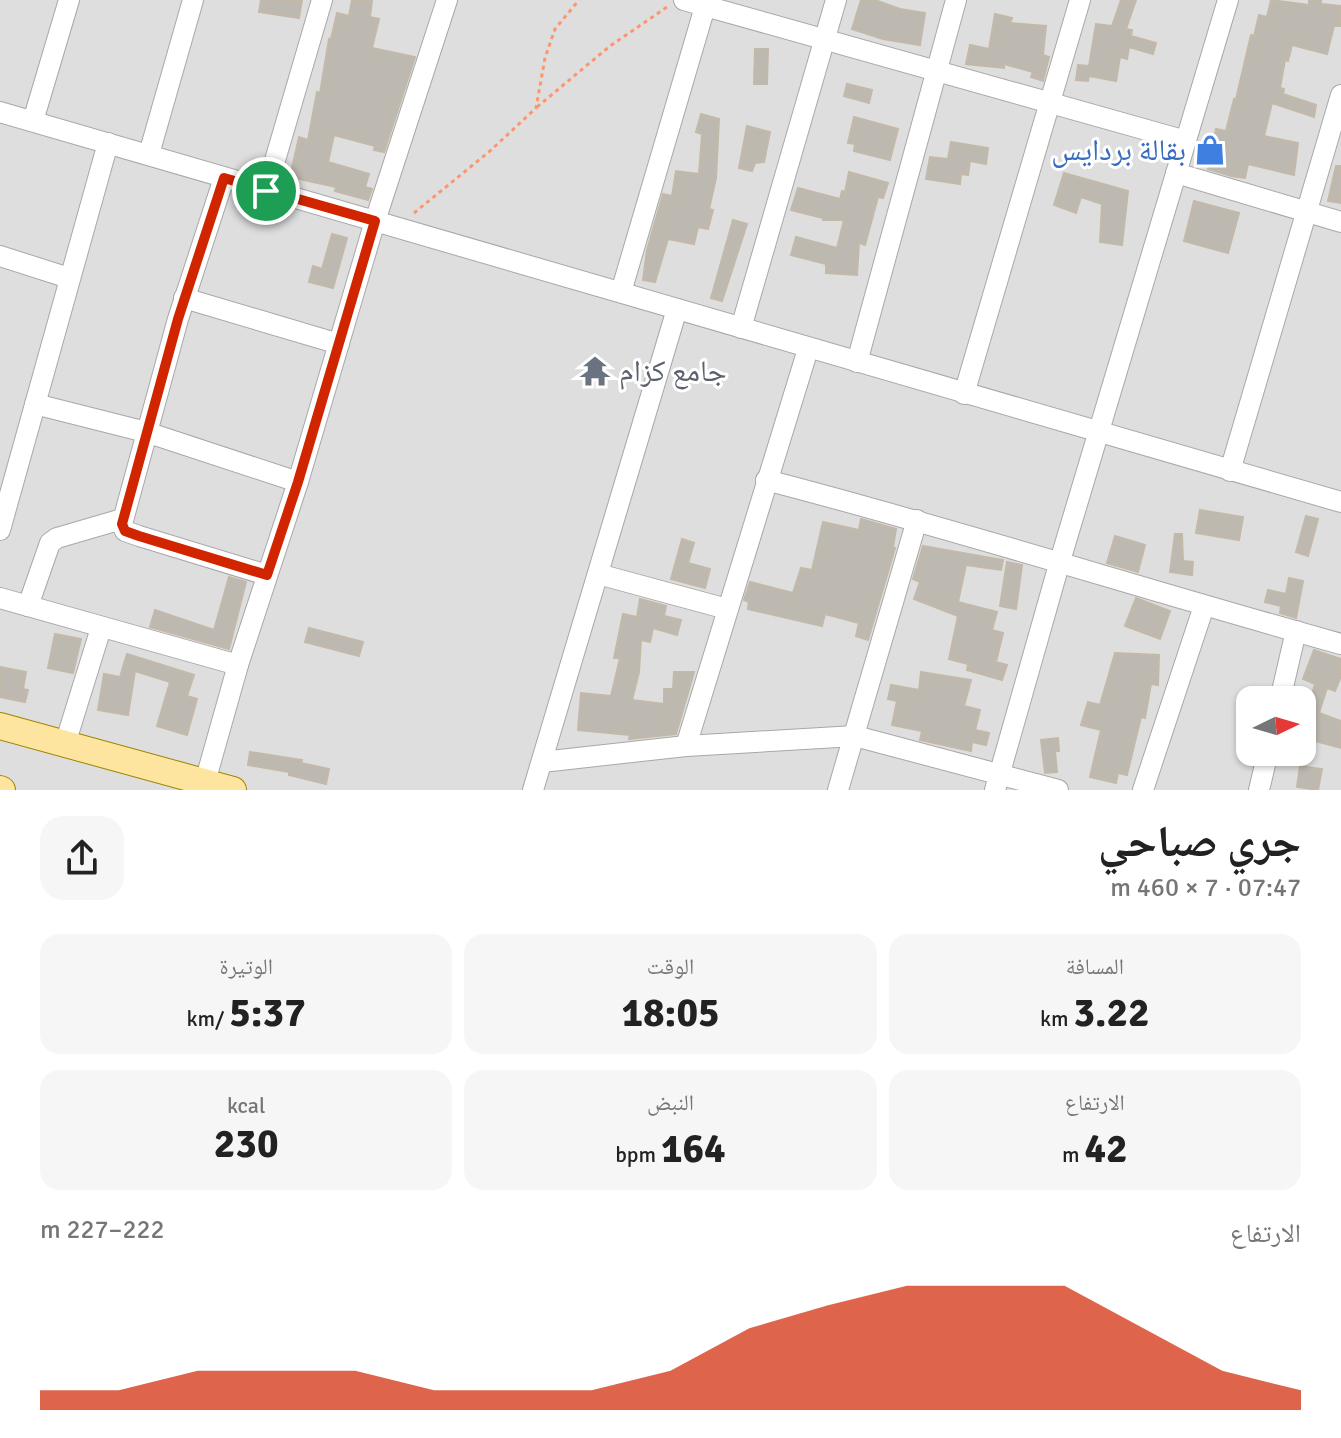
<!DOCTYPE html>
<html lang="ar">
<meta charset="utf-8">
<style>
body{margin:0;font-family:Signika,"Noto Naskh Arabic",sans-serif;background:#f6f6f6;color:#222;direction:rtl;height:100vh;display:flex;flex-direction:column;font-size:30px;white-space:nowrap}
*{box-sizing:border-box;margin:0}
p{font-size:26px;color:#767676}
.icon{flex:none;width:44px;height:44px;fill:none;stroke:currentColor;stroke-width:2;stroke-linecap:round;stroke-linejoin:round}
.map{position:relative;height:790px;overflow:hidden;direction:ltr}
.details{display:flex;flex-direction:column;background:#fff;flex:1}
.details>*{flex:none}
.needle{width:52px;rotate:85deg}
.fabs{position:absolute;left:1236px;top:686px;display:grid;gap:16px}
.fabs a{display:grid;place-items:center;width:80px;height:80px;border-radius:16px;background:#fff;box-shadow:0 2px 6px #0004;font-size:40px}
.pin{position:absolute;display:grid;place-items:center;width:68px;height:68px;color:#fff;margin:-34px;border:4px solid #fff;border-radius:50%;box-shadow:0 2px 8px #0007}
.round{display:grid;place-items:center;flex:none;width:84px;height:84px;border-radius:24px;background:#f6f6f6}
.summary{display:flex;align-items:center;justify-content:space-between;height:136px;padding:0 40px}
h1{font-size:44px;font-weight:700;line-height:60px}
.stats{display:grid;grid-template-columns:repeat(3,1fr);gap:12px;height:136px;padding:8px 40px}
.stats div{display:grid;align-content:center;border-radius:20px;background:#f6f6f6;text-align:center}
.stats b{font-size:40px;font-weight:700}
.stats small{font-size:22px;font-weight:400}
.stats p{font-size:22px}
.chart{height:224px;padding:16px 40px}
.chart p{display:flex;justify-content:space-between}
.chart svg{width:100%;height:144px;margin-top:8px;fill:#d12500;opacity:.7}
.map>svg:first-child{display:block}
.residential{fill:#dfdede;fill-rule:evenodd}
.building{fill:#beb9b0;stroke:#c3b9a9;stroke-width:2}
.lines{fill:none;stroke-linecap:round;stroke-linejoin:round}
.minor-casing{stroke:#a8a8a8;stroke-width:22}
.major-casing{stroke:#9d8500;stroke-width:28}
.path{stroke:#fb966e;stroke-width:3;stroke-dasharray:4 4;stroke-linecap:butt}
.minor{stroke:#fff;stroke-width:20}
.major{stroke:#fde5a0;stroke-width:26}
.route-casing{stroke:#fff;stroke-width:16}
.route{stroke:#d12500;stroke-width:10}
.labels{text-anchor:middle;stroke-width:6;stroke-linejoin:round;paint-order:stroke}
.shop-label{font-size:30px;fill:#366cbe;stroke:#fff;text-anchor:end}
.worship-label{font-size:30px;fill:#5b616d;stroke:#fff;text-anchor:start}
</style>
<div class="map">
<svg width="1341" height="790" viewBox="0 0 1341 790">
<rect width="100%" height="100%" fill="#f1f0e7"/>
<path class="residential" d="M0 0H1341V790H0ZM1250 700H1302V752H1250Z"/>
<g class="building">
<polygon points="261,0 302,0 299,18 259,12"/>
<polygon points="352,0 372,0 370,17 379,19 372,48 415,57 384,152 374,150 375,146 334,135 328,162 369,174 365,187 372,189 368,200 335,191 336,187 290,177 299,137 308,140 317,92 320,93 329,39 331,39 337,13 349,16"/>
<polygon points="861,0 875,0 900,9 925,13 920,45 883,39 852,29"/>
<polygon points="1121,0 1136,0 1126,29 1132,30 1131,36 1156,43 1153,54 1129,47 1127,59 1120,57 1116,81 1089,76 1088,81 1076,80 1078,65 1089,66 1096,24 1112,26"/>
<polygon points="1271,0 1309,5 1309,0 1321,0 1321,4 1341,6 1341,26 1334,26 1327,54 1292,45 1288,61 1285,60 1280,88 1284,89 1283,94 1316,105 1314,117 1272,103 1264,136 1298,143 1294,175 1248,164 1245,178 1231,176 1208,169 1216,129 1226,131 1234,99 1236,99 1251,35 1254,36 1259,15 1267,17"/>
<polygon points="995,14 1012,18 1010,23 1046,26 1043,55 1049,57 1043,81 1031,77 1033,72 1004,64 1004,68 966,64 970,45 989,49"/>
<polygon points="755,49 768,49 767,84 754,84"/>
<polygon points="847,84 872,90 869,103 844,96"/>
<polygon points="701,114 719,119 716,178 709,209 713,210 708,229 698,227 694,244 668,239 655,282 643,280 647,250 663,194 672,196 676,171 699,174 702,134 696,132"/>
<polygon points="854,117 898,129 890,160 854,151 855,144 848,143"/>
<polygon points="747,126 770,132 764,162 755,163 752,171 739,168"/>
<polygon points="951,142 988,148 986,164 970,161 968,175 961,174 960,184 926,179 930,157 948,159"/>
<polygon points="1336,166 1341,166 1341,203 1328,201"/>
<polygon points="849,172 888,183 883,198 878,197 865,245 859,243 857,275 826,273 826,264 791,255 796,237 837,248 844,220 823,220 823,218 791,210 798,188 840,199 842,191 845,192"/>
<polygon points="1064,173 1128,191 1122,245 1100,242 1102,204 1081,197 1076,213 1054,205"/>
<polygon points="1194,201 1239,213 1228,253 1184,241"/>
<polygon points="733,220 747,224 722,301 711,298"/>
<polygon points="332,234 347,238 333,288 309,282 313,266 322,269"/>
<polygon points="1200,510 1243,517 1239,540 1196,533"/>
<polygon points="1306,516 1318,519 1308,556 1296,552"/>
<polygon points="861,519 896,529 893,547 895,548 868,640 856,636 859,623 825,614 822,626 748,609 749,602 744,600 750,582 793,593 801,568 812,570 823,522 859,530"/>
<polygon points="1175,534 1182,534 1183,561 1193,562 1192,575 1170,572"/>
<polygon points="1115,536 1145,545 1138,572 1107,563"/>
<polygon points="682,539 694,543 688,563 710,569 705,588 671,579"/>
<polygon points="923,546 1003,560 1001,570 966,565 958,602 997,612 992,630 1003,633 996,662 1007,665 1002,680 967,670 968,664 949,659 958,616 914,599 920,582 913,579"/>
<polygon points="1007,562 1022,565 1016,609 1000,606"/>
<polygon points="229,577 246,582 229,649 150,627 155,610 214,630"/>
<polygon points="1289,578 1303,581 1296,618 1280,613 1281,606 1265,602 1268,590 1286,594"/>
<polygon points="1136,598 1170,611 1160,639 1125,626"/>
<polygon points="640,599 666,606 664,616 681,620 677,635 653,628 650,642 641,640 639,672 632,700 664,704 664,689 673,689 674,672 694,672 676,734 629,739 630,735 578,730 581,693 611,696 620,658 614,658 623,614 637,617"/>
<polygon points="309,628 363,642 359,656 305,642"/>
<polygon points="55,634 81,639 73,673 48,668"/>
<polygon points="1314,650 1341,659 1341,676 1335,691 1327,688 1319,713 1341,721 1341,748 1308,739 1311,728 1303,726 1315,684 1303,679"/>
<polygon points="1115,653 1159,655 1158,685 1151,684 1145,718 1141,717 1127,775 1118,773 1116,783 1090,777 1101,730 1081,725 1088,702 1100,705"/>
<polygon points="127,654 194,675 187,696 197,699 187,735 157,726 170,682 135,671 128,715 98,710 104,674 120,677"/>
<polygon points="0,667 26,672 23,689 28,690 25,702 0,697"/>
<polygon points="921,672 971,680 964,706 980,710 975,730 989,733 986,745 972,742 971,751 920,740 922,731 892,725 897,701 888,699 891,685 919,690"/>
<polygon points="1058,738 1059,751 1055,751 1057,772 1045,773 1041,740"/>
<polygon points="250,752 302,760 301,763 329,769 326,784 289,775 289,772 248,765"/>
<polygon points="1300,766 1322,769 1318,790 1297,787"/>
</g>
<g class="lines">
<g class="minor-casing">
<g id="minor">
<polyline points="684,0 1186,141"/>
<polyline points="0,112 1341,502"/>
<polyline points="33,121 69,0"/>
<polyline points="149,154 193,0"/>
<polyline points="1176,173 1341,222"/>
<polyline points="224,178 178,319 122,524 125,531 139,536 267,575"/>
<polyline points="266,191 322,0"/>
<polyline points="0,256 69,278"/>
<polyline points="621,292 707,0"/>
<polyline points="184,298 339,344"/>
<polyline points="741,328 836,0"/>
<polyline points="857,362 956,0"/>
<polyline points="964,394 1080,0"/>
<polyline points="35,404 146,432 298,482"/>
<polyline points="1230,471 1341,95"/>
<path d="M766 480C959 530 1149 591 1341 644"/>
<polyline points="0,530 108,143"/>
<polyline points="598,574 727,609"/>
<polyline points="0,598 238,665"/>
<polyline points="28,606 50,543 57,538 122,519"/>
<polyline points="1280,700 1296,631"/>
<polyline points="65,744 101,628"/>
<polyline points="686,746 808,349"/>
<polyline points="542,762 686,746 855,736 1058,790"/>
<polyline points="205,782 238,665 298,482 375,221 447,0"/>
<polyline points="533,790 677,309"/>
<polyline points="838,790 917,520"/>
<polyline points="995,790 1060,561 1228,0"/>
<polyline points="1143,790 1204,606"/>
<polyline points="1259,790 1268,752"/>
</g>
</g>
<g class="major-casing">
<g id="major">
<polyline points="0,726 233,790"/>
<polyline points="0,789 2,790"/>
</g>
</g>
<g class="path">
<polyline points="537,107 610,46 667,7"/>
<polyline points="414,213 490,151 536,108 545,58 555,29 579,0"/>
</g>
<use href="#minor" class="minor"/>
<use href="#major" class="major"/>
</g>
<g class="lines">
<g class="route-casing">
<polygon id="route" points="224,178 375,221 298,482 267,575 139,536 125,531 122,524 178,319"/>
</g>
<use href="#route" class="route"/>
</g>
<defs>
<g id="shop-bare" transform="scale(2.4)"><path d="M-5-2.5h2.3a2.7 3.5 0 0 1 5.4 0H5L5.5 6h-11ZM-1.5-2.5h3a1.5 2.3 0 0 0-3 0Z" fill="#3f7fe0" stroke="#fff" stroke-width="2.5" paint-order="stroke"/></g>
<g id="temple-bare" transform="scale(2.4)"><path d="M0-6L5-2H3V0L6.5 2.5H4V6H1.5V3h-3V6H-4V2.5H-6.5L-3 0V-2H-5Z" fill="#6b7280" stroke="#fff" stroke-width="2.5" paint-order="stroke"/></g>
</defs>
<g fill-rule="evenodd">
<use href="#shop-bare" x="1210" y="150"/>
<use href="#temple-bare" x="595" y="371"/>
</g>
<g class="labels">
<g class="shop-label">
<text x="1186" y="160">بقالة بردايس</text>
</g>
<g class="worship-label">
<text x="619" y="381">جامع كزام</text>
</g>
</g>
</svg>
<div class="fabs">
<a><svg class="needle" viewBox="-14 -14 28 28"><path d="M0-13l5 13h-10z" fill="#e53935"/><path d="M0 13l5-13h-10z" fill="#767676"/></svg></a>
</div>
<div class="pin" style="left:266px;top:191px;background:#1e9e55"><svg class="icon" aria-label="arrive" viewBox="0 0 24 24"><path d="M6 21V4h12l-3 4 3 4H6"/></svg></div>
</div>
<section class="details">
<div class="summary"><div><h1>جري صباحي</h1><p>07:47 · 7 × 460 m</p></div><a class="round"><svg class="icon" aria-label="share" viewBox="0 0 24 24"><path d="M12 15V3M7 8l5-5 5 5M5 13v7h14v-7"/></svg></a></div>
<div class="stats">
<div><p>المسافة</p><b>3.22<small> km</small></b></div>
<div><p>الوقت</p><b>18:05</b></div>
<div><p>الوتيرة</p><b>5:37<small> /km</small></b></div>
</div>
<div class="stats">
<div><p>الارتفاع</p><b>42<small> m</small></b></div>
<div><p>النبض</p><b>164<small> bpm</small></b></div>
<div><p>kcal</p><b>230</b></div>
</div>
<div class="chart"><p><span>الارتفاع</span>222–227 m</p>
<svg viewBox="0 0 160 44" preserveAspectRatio="none"><path d="M0 44V38L10 38L20 32L30 32L40 32L50 38L60 38L70 38L80 32L90 19L100 12L110 6L120 6L130 6L140 19L150 32L160 38V44z"/></svg>
</div>
</section>
